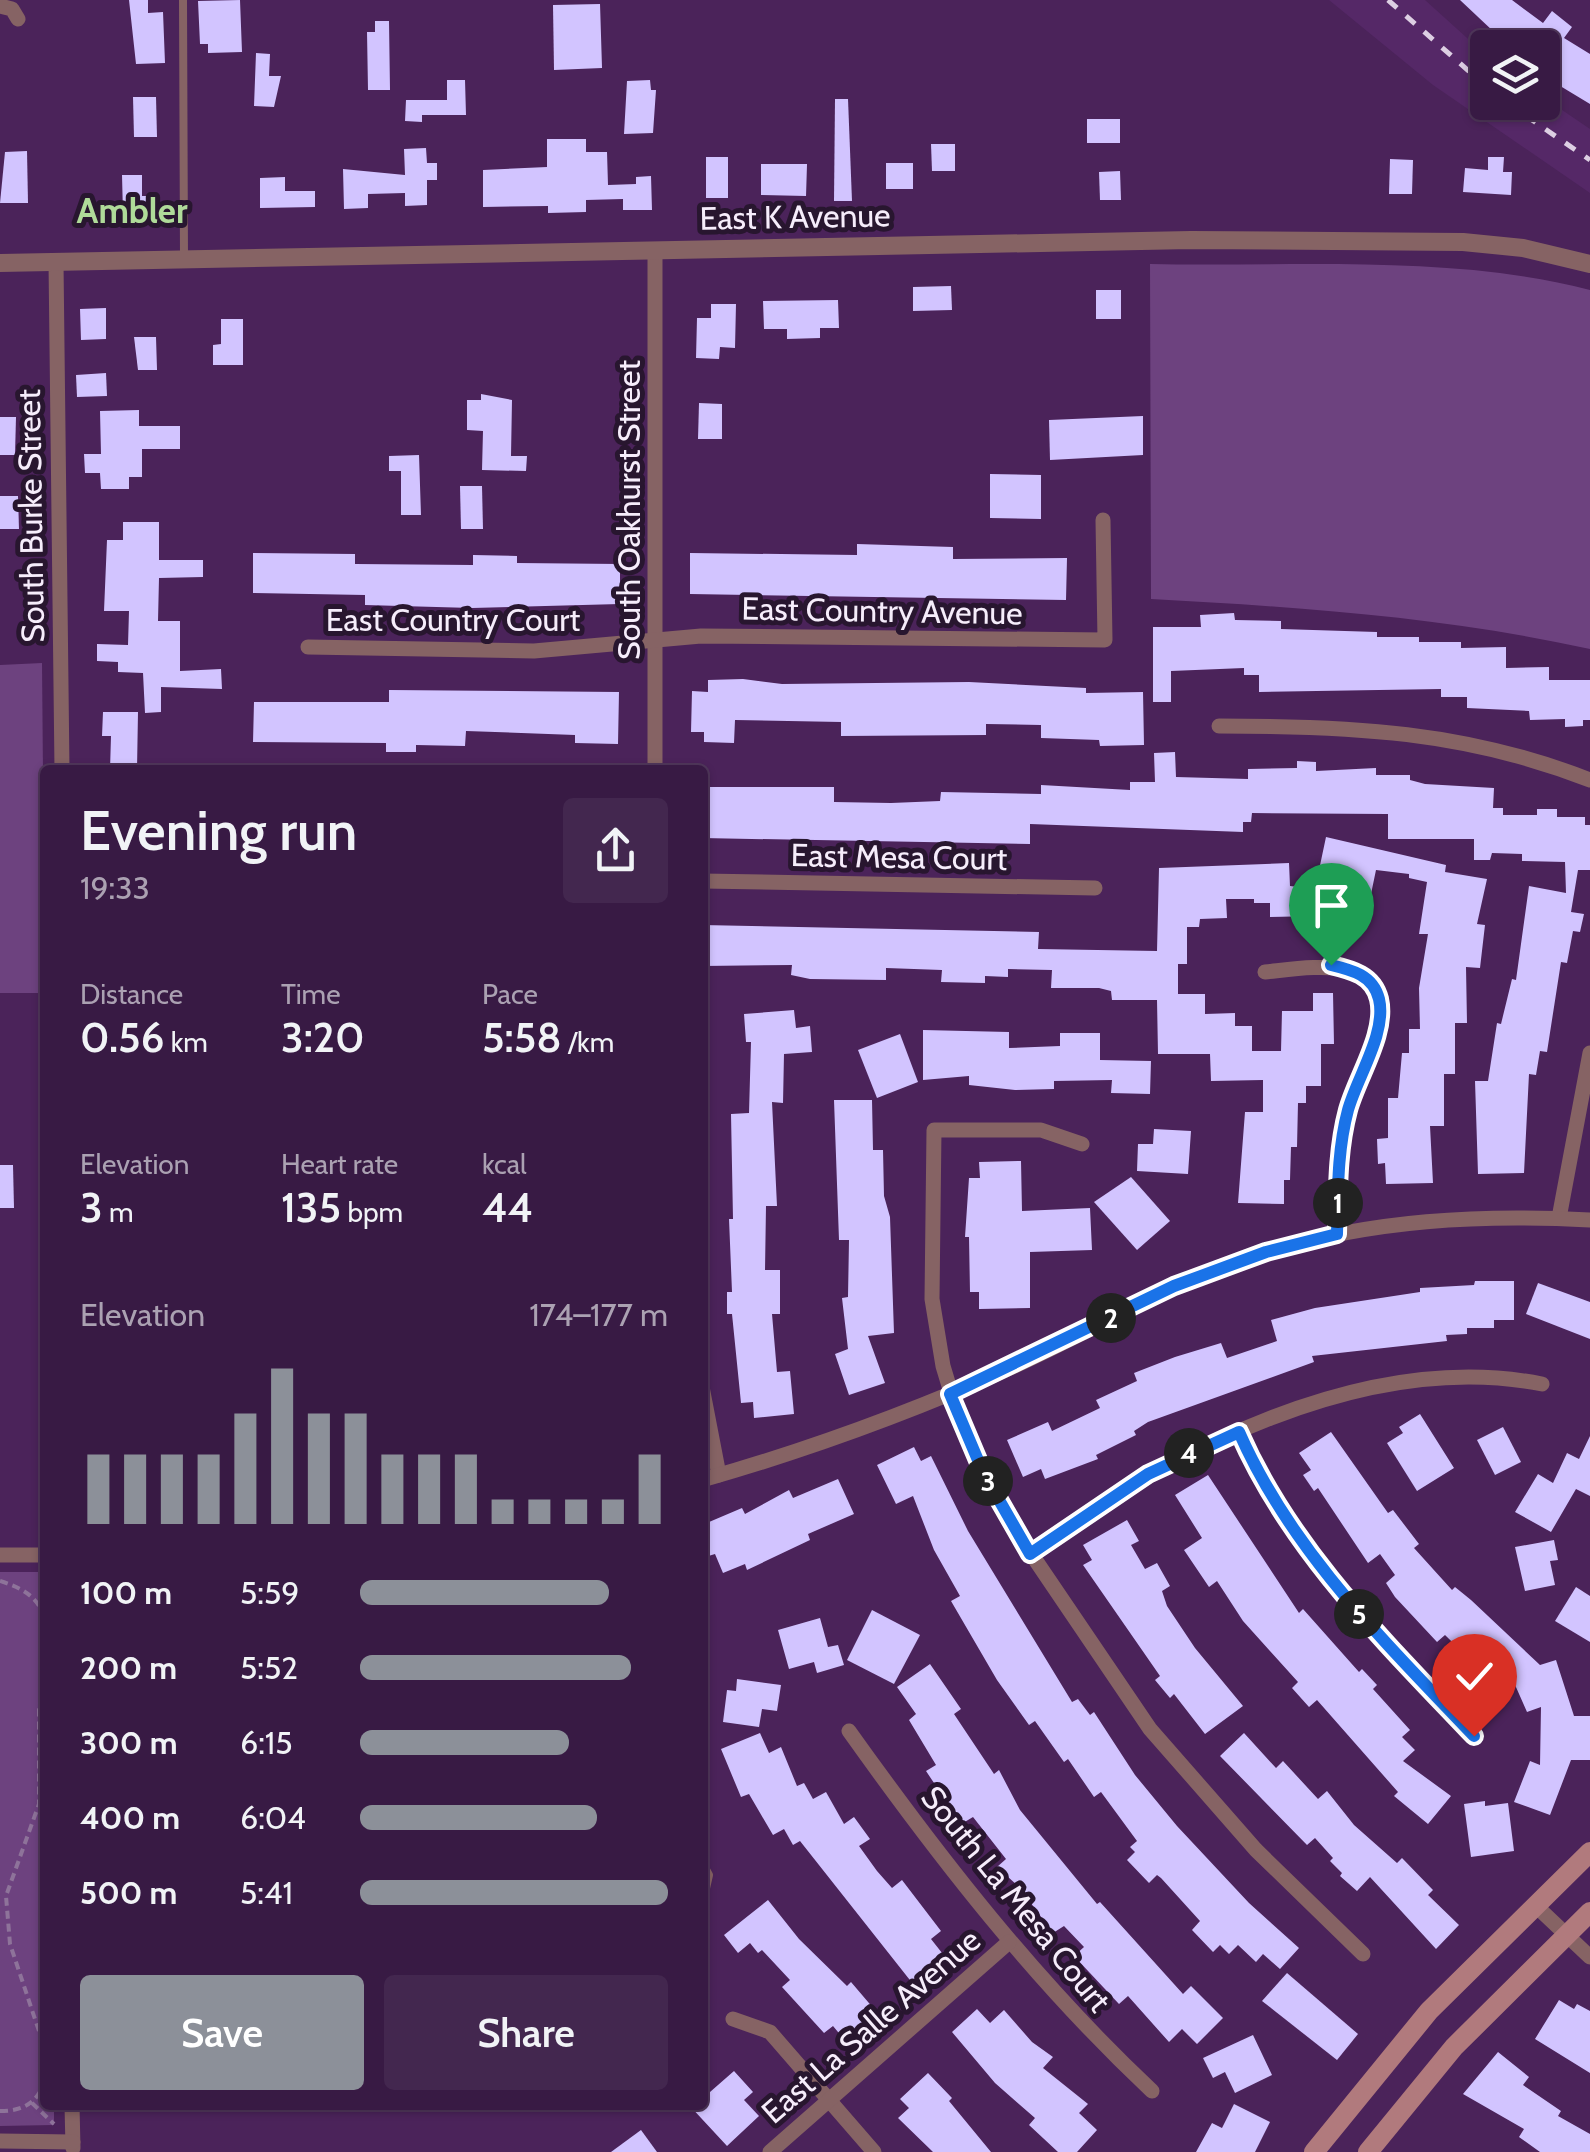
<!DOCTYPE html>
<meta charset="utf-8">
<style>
body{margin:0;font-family:Cabin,sans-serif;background:#43274f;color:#f1f3f6;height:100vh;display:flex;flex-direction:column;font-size:38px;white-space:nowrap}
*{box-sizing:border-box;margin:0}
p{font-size:32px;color:#aba1b2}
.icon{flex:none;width:55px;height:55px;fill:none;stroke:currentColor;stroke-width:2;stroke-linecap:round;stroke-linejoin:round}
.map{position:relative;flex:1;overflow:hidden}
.side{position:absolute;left:40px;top:765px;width:668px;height:1345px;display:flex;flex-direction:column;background:#381a44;border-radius:10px;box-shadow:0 2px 8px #0004,0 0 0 2px #52385d}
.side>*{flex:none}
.fabs{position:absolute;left:1470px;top:30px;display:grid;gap:20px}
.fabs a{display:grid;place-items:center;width:90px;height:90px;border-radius:10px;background:#381a44;box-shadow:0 2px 8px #0004,0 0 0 2px #52385d;font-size:50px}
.pin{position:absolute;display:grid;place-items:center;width:85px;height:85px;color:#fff;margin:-102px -42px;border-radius:50% 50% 50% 0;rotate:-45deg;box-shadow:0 0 10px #0007}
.pin .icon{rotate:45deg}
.km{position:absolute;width:50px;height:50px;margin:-25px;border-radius:50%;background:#222;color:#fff;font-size:28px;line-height:50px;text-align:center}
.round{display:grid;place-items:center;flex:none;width:105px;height:105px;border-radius:10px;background:#43274f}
.head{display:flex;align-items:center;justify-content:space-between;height:170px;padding:0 40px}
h1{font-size:55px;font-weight:600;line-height:75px}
.metrics{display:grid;grid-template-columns:repeat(3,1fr);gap:15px;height:170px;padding:10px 40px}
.metrics div{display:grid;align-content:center}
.metrics b{font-size:42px;font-weight:600}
.metrics small{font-size:28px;font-weight:400}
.metrics p{font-size:28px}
.chart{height:280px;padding:20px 40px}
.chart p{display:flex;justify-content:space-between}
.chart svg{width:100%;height:180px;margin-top:10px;stroke:#8c9099;stroke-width:6}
.action{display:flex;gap:20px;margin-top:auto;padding:20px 40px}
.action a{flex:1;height:115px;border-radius:10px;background:#8c9099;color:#fff;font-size:40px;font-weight:600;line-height:115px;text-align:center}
.action a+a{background:#43274f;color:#f1f3f6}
ul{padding:0 40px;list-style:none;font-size:32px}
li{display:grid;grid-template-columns:160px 120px 1fr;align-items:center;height:75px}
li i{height:25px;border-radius:12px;background:#8c9099}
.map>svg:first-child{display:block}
.built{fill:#552867}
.green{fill:#6d427f}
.building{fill:#d2c4ff}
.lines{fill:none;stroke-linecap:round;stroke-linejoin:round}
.path{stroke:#8e739a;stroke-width:4;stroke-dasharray:8 5;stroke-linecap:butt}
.service{stroke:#866364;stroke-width:8}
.minor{stroke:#866364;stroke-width:15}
.tertiary{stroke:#866364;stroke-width:18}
.secondary{stroke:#b17a7d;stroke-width:20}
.rail{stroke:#ddcfe3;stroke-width:5;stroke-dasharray:12 12;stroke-linecap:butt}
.route-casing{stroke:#fff;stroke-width:20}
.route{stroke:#1a73e8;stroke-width:12}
.labels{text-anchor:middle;stroke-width:10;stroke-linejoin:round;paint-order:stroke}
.street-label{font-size:32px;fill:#f6edfb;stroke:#28162f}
.neighbourhood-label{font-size:35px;font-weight:bold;fill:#afdb99;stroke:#28162f}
</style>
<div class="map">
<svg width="1590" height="2152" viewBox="0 0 1590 2152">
<rect width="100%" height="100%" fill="#4b235a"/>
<polygon class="built" points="1329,0 1425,0 1487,56 1488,102 1542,102 1543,97 1590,129 1590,193 1433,85"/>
<g class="green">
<path d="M1150 264C1290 267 1454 254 1590 290V649C1444 617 1299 607 1151 599Z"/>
<polygon points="42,663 45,993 0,993 0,665"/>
<polygon points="0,1572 39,1572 45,1579 45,2105 54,2105 54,2125 0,2126"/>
</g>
<g class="building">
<polygon points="129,0 148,0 148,13 163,12 165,63 136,64"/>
<polygon points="240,0 242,52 208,53 208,44 200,44 198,1"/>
<polygon points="1460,0 1512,0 1543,23 1552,11 1572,27 1564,38 1590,54 1590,104 1542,75 1542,48 1511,48"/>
<polygon points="600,4 602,68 554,70 553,5"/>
<polygon points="375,21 389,21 390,90 368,90 367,32 375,32"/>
<polygon points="256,53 270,54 269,76 281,76 274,107 254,106"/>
<polygon points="447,80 465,80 466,115 422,115 422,122 405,121 406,100 447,100"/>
<polygon points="650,80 651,90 656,90 653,133 624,134 627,81"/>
<polygon points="133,97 156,97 157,137 134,137"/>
<polygon points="835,99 848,99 852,201 834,201"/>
<rect x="1087" y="119" width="33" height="24"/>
<polygon points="547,139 586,139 586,152 607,152 608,185 636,184 636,177 651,176 652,210 623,210 623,199 586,200 586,212 548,213 548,206 483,207 483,170 547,167"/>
<polygon points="931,144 955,144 955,171 932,171"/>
<polygon points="426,148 427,163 437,163 437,180 427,180 427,205 405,206 405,193 368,194 368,208 344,209 343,169 405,175 404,149"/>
<polygon points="27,151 28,203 0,203 5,152"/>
<rect x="706" y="157" width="22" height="41"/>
<polygon points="1488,157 1504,157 1503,172 1512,172 1511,195 1463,192 1465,168 1488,170"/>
<polygon points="1390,159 1413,160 1412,194 1389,194"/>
<rect x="886" y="163" width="27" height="26"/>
<polygon points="761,164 807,164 806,196 761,195"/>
<polygon points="1120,171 1121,200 1100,200 1099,172"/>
<polygon points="122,175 142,175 142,196 160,196 160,213 123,214"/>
<polygon points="285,177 285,191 315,191 315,207 260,208 260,178"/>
<polygon points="951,286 952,310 913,311 913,287"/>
<rect x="1096" y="290" width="25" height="29"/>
<polygon points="838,300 839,328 820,328 820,338 787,339 787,329 764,329 763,301"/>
<polygon points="711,304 736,304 735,348 720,347 719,359 696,358 697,318 711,318"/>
<polygon points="106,308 106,339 81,340 80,309"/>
<polygon points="221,319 243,319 243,365 213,365 213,345 221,344"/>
<polygon points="134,337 156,337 157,370 138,370"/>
<polygon points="106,373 107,396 77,397 76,375"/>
<polygon points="481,394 512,400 511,456 527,456 526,471 482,470 483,431 467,430 467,400 481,400"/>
<polygon points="699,403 722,404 722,439 698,439"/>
<polygon points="139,410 139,426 180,426 180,449 142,449 142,477 129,477 129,489 101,489 100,473 85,473 84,454 101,454 100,411"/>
<polygon points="1143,416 1143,455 1050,460 1049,420"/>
<polygon points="0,417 16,417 15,455 0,455"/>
<polygon points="419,455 421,515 401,515 401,471 389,471 389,456"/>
<polygon points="990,474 1041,475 1041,519 990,518"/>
<polygon points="460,486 482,486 483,529 461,529"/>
<polygon points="0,496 18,496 19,529 0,529"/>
<polygon points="123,522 159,522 159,560 203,560 203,577 159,578 158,621 180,621 180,671 221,669 222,689 161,687 161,712 145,713 143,673 118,672 118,662 97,661 97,644 128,645 129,611 104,611 107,540 123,540"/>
<polygon points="857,544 953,547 953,559 1067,558 1066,600 690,594 690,553 857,555"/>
<polygon points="253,553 355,554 355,564 473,565 473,555 517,556 517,563 620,564 620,604 472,608 365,605 365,595 253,593"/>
<polygon points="1234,613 1235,620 1281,621 1281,629 1377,632 1377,637 1419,637 1419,642 1461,642 1461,648 1506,647 1506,668 1549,667 1549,680 1590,680 1590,720 1583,720 1583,726 1565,727 1565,719 1530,720 1529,711 1467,708 1467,697 1441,697 1441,689 1259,692 1259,675 1244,675 1244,668 1171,671 1171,702 1153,702 1153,627 1201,627 1200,615"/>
<polygon points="743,679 782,684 969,682 1086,688 1086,693 1143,692 1144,745 1100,746 1099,740 1041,738 1041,725 986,724 986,735 841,736 841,722 735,720 734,743 704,742 704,732 691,732 692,691 708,692 708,680"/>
<polygon points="389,690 619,692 618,744 575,743 575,735 466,731 465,746 416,745 416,752 386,752 386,743 253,742 254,702 389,702"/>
<polygon points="103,712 138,712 137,770 110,770 111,736 102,736"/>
<polygon points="1175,752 1176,777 1248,779 1248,769 1297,768 1297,761 1316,762 1316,771 1376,768 1376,775 1410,775 1410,780 1425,784 1494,788 1493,808 1503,808 1503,815 1537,815 1537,809 1557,809 1557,817 1585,817 1585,825 1590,825 1590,870 1578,870 1571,912 1584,914 1580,932 1573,931 1567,963 1561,962 1547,1052 1540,1051 1536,1075 1529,1074 1524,1173 1478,1174 1475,1081 1488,1081 1497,1023 1501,1024 1512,979 1516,980 1529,886 1566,893 1565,862 1522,861 1522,854 1492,853 1490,860 1474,860 1474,839 1388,839 1388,814 1252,813 1251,822 1243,822 1243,832 1030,824 1030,844 702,838 702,787 834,787 834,802 891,803 940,801 941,792 1041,794 1041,785 1130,790 1130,782 1155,782 1154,753"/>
<polygon points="1326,837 1446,865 1445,872 1487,879 1477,924 1485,925 1480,968 1466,967 1467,1023 1455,1023 1455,1074 1444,1074 1444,1126 1430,1126 1433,1183 1386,1184 1385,1163 1378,1164 1377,1139 1388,1138 1388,1098 1398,1098 1402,1053 1409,1053 1409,1029 1420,1029 1419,988 1428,934 1419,934 1427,882 1409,878 1409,874 1376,870 1371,894 1365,893 1360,930 1315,925 1316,916 1270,917 1270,903 1254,903 1254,899 1226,899 1227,918 1200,919 1199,927 1187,927 1187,964 1178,964 1178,994 1205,994 1205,1014 1235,1013 1235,1026 1252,1026 1252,1051 1281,1051 1282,1011 1313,1011 1313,993 1333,993 1334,1044 1321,1044 1321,1086 1306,1086 1306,1103 1298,1103 1297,1147 1291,1147 1290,1180 1284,1180 1284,1204 1238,1203 1245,1112 1263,1112 1263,1080 1211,1081 1210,1054 1158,1054 1157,1000 1112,1000 1111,991 1099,988 1051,988 1052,970 1008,969 1008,977 985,976 985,983 941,982 942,970 886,968 886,980 810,979 791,975 792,965 702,966 702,925 1039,932 1038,949 1157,951 1159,868 1289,863 1290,886 1315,889"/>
<polygon points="794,1010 796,1028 810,1026 812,1052 784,1054 783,1103 772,1102 777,1206 766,1206 765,1270 780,1270 780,1314 772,1314 777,1372 790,1371 794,1414 754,1418 753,1402 741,1403 732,1314 727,1314 727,1292 732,1292 729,1219 733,1219 731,1114 749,1113 751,1042 746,1042 744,1014"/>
<polygon points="923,1030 1009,1032 1009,1048 1060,1046 1060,1033 1100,1033 1100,1060 1151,1061 1150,1094 1111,1093 1112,1080 1054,1081 1054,1089 1015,1090 969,1085 969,1076 923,1080"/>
<polygon points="900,1034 918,1082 877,1098 858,1050"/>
<polygon points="834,1100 872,1100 873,1150 883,1150 884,1196 890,1217 894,1333 868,1336 885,1383 849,1395 835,1354 848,1349 842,1298 848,1297 849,1240 839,1240"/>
<polygon points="1154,1129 1191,1131 1188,1174 1137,1171 1138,1144 1153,1144"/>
<polygon points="1021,1161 1022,1211 1090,1208 1092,1250 1030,1252 1030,1308 979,1309 979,1292 970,1292 969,1237 965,1237 969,1178 980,1178 979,1162"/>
<polygon points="0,1165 13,1165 14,1208 0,1208"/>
<polygon points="1131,1177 1170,1221 1137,1250 1094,1202"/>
<polygon points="1475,1281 1514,1281 1514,1320 1494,1320 1494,1328 1467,1328 1467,1334 1446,1335 1447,1341 1312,1356 1314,1362 1148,1422 1134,1431 1136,1435 1096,1455 1098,1459 1045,1479 1041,1469 1023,1477 1007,1440 1048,1422 1052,1431 1100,1408 1096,1400 1137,1381 1134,1373 1175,1357 1221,1343 1227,1358 1277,1341 1271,1320 1315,1308 1420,1292 1420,1288 1474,1285"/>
<polygon points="1538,1283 1590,1302 1590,1339 1526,1314"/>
<polygon points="1420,1414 1454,1468 1417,1491 1387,1443 1403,1433 1399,1427"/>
<polygon points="1503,1427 1521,1462 1495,1475 1477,1440"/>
<polygon points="1331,1432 1388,1513 1393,1510 1419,1544 1414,1548 1452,1590 1455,1587 1471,1600 1540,1665 1556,1660 1574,1716 1590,1716 1590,1760 1571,1760 1550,1815 1514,1802 1530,1761 1540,1765 1541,1707 1527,1712 1508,1669 1494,1683 1445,1635 1437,1642 1395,1597 1386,1583 1395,1575 1380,1554 1368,1563 1318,1488 1314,1491 1303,1475 1311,1470 1299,1453"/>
<polygon points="1590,1436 1590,1496 1576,1489 1551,1532 1515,1512 1538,1474 1553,1483 1567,1453 1579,1459"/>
<polygon points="914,1447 921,1461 931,1456 968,1531 1072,1702 1078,1699 1090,1715 1094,1712 1135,1775 1177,1826 1249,1903 1299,1948 1280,1969 1263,1954 1256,1962 1238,1945 1229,1954 1220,1945 1213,1952 1192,1930 1200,1921 1161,1878 1157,1875 1149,1883 1127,1860 1135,1852 1130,1847 1137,1841 1101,1792 1094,1797 1068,1759 1064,1762 1035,1721 1029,1725 997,1680 951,1601 960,1596 934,1550 913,1496 896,1504 877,1465"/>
<polygon points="1208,1475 1299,1613 1303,1609 1359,1672 1362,1669 1377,1685 1373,1689 1410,1730 1402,1737 1415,1750 1403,1761 1451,1796 1428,1824 1394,1796 1398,1792 1317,1700 1309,1707 1292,1688 1298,1682 1243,1621 1217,1581 1209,1587 1184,1550 1202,1538 1175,1495"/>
<polygon points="838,1479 854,1514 808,1534 810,1540 747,1570 745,1564 723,1573 715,1554 702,1558 702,1525 742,1508 745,1514 789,1490 793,1498"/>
<polygon points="1127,1520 1139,1541 1131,1545 1145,1569 1157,1563 1170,1586 1162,1591 1167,1606 1195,1648 1243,1706 1205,1734 1174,1694 1170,1698 1155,1680 1160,1676 1083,1565 1092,1560 1083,1545"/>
<polygon points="1554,1540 1558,1560 1550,1561 1555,1585 1525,1591 1515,1547"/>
<polygon points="1576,1587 1590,1596 1590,1642 1555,1621"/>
<polygon points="872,1610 920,1635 894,1684 847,1660"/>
<polygon points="820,1618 828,1647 838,1645 844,1665 817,1673 814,1662 789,1669 778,1630"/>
<polygon points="930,1664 961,1709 954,1714 994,1774 999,1770 1020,1810 1097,1904 1100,1902 1183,1994 1191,1986 1223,2018 1197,2044 1182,2029 1169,2042 1128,1996 1119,2004 1074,1956 1084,1947 1064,1926 1053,1933 1019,1887 997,1867 1006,1859 973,1817 963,1823 938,1789 926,1771 936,1765 909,1720 916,1714 897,1687"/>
<polygon points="737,1679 781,1685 777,1711 762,1709 759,1727 723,1722 727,1690 736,1691"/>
<polygon points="760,1733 769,1753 781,1747 797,1786 804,1783 813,1799 826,1792 844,1824 854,1817 870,1839 859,1846 877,1871 892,1888 902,1880 941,1931 931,1939 946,1958 913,1984 800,1841 793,1845 784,1829 773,1835 749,1794 741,1797 721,1749"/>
<polygon points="1244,1733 1276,1768 1283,1761 1318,1799 1327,1791 1354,1825 1397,1863 1402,1858 1433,1890 1428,1895 1459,1925 1436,1949 1370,1877 1357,1891 1340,1876 1342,1873 1330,1861 1333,1858 1315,1838 1307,1845 1220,1756"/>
<polygon points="1485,1801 1485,1806 1508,1803 1514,1851 1471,1857 1464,1804"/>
<polygon points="768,1900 799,1939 847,1986 851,1982 880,2016 848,2044 833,2026 824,2033 782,1987 790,1980 762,1950 758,1953 750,1943 738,1953 724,1935"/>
<polygon points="1287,1973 1358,2034 1337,2060 1262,2001"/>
<polygon points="1559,2000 1574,2009 1577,2004 1590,2011 1590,2073 1535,2039"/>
<polygon points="977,2009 990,2023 1004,2010 1032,2042 1053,2057 1043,2068 1088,2104 1079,2113 1097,2130 1077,2152 1058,2152 1029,2125 1035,2118 995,2083 952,2032"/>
<polygon points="1253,2035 1272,2075 1235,2093 1225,2072 1213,2078 1203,2058"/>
<polygon points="1498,2052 1529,2077 1523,2085 1561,2111 1558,2116 1590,2134 1590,2152 1540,2152 1519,2137 1524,2129 1463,2094"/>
<polygon points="734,2071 753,2092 744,2100 759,2116 727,2146 689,2105 702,2105 702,2099"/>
<polygon points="928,2073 952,2098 949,2101 991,2152 933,2152 898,2118 909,2108 900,2099"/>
<polygon points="1234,2104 1270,2122 1255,2152 1196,2152 1212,2123 1222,2128"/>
<polygon points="641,2130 657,2152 611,2152"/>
</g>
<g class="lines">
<g class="path">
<path d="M0 1581C22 1588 40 1597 45 1621"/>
<polyline points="45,1670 39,1709 39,1804 6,1896 10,1944 45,2049"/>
<polyline points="32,2103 54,2124"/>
<path d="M0 2111C23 2111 38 2103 45 2080"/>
</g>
<g class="service">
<polyline points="183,0 184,259"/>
<polyline points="702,1862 709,1875 702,1906"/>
</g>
<g class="minor">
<polyline points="0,6 12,9 18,19"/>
<polyline points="655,250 655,770"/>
<polyline points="56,262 62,770"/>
<polyline points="308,647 534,651 701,636 1105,640 1103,520"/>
<path d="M1219 726C1351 726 1465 731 1590 780"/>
<polyline points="702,881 1095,888"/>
<path d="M1265 972C1306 968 1396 951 1378 1024 1371 1054 1355 1082 1348 1111 1337 1152 1338 1193 1337 1234"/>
<polyline points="1082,1144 1041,1130 934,1130 932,1299 943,1366 959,1419 1009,1521 1150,1729 1256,1850 1363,1954"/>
<polyline points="1559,1218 1590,1053"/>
<polyline points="702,1387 719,1475"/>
<path d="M1239 1432C1291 1551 1386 1643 1475 1736"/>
<path d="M702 1480C811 1449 914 1411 1017 1365 1100 1327 1178 1279 1266 1252 1373 1220 1479 1214 1590 1220"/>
<path d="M1029 1554C1168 1453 1364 1349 1542 1384"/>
<polyline points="0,1555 45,1555"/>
<path d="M849 1731C941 1860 1036 1982 1152 2091"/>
<polyline points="1535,1905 1590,1957"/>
<polyline points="733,2019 770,2032 874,2152"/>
<polyline points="72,2105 73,2148"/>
<polyline points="0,2141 73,2142"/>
<polyline points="770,2152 1009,1942"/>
</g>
<polyline class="tertiary" points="0,263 1191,240 1463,242 1523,248 1590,264"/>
<g class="secondary">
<polyline points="1314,2152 1429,2011 1590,1852"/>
<polyline points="1368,2152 1454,2047 1590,1912"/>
</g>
<g class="rail">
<polyline points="1388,0 1488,88"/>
<polyline points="1506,102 1590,160"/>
</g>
</g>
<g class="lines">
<g class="route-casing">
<path id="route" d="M1331 965C1352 970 1373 975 1379 999 1387 1033 1357 1077 1348 1110 1337 1151 1338 1193 1337 1234L1266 1252 1174 1286 950 1394 983 1472 1030 1554 1148 1474 1239 1432C1291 1551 1386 1643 1474 1736"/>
</g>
<use href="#route" class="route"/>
</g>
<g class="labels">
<g class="street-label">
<text transform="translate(795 217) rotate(-1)" y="11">East K Avenue</text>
<text transform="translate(629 510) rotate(-90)" y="11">South Oakhurst Street</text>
<text transform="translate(31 516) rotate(-91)" y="11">South Burke Street</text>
<text transform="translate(882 611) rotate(1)" y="11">East Country Avenue</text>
<text x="453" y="631">East Country Court</text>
<text transform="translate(899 857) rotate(1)" y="11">East Mesa Court</text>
<text transform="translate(1016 1899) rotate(51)" y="11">South La Mesa Court</text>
<text transform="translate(871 2026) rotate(-41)" y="11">East La Salle Avenue</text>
</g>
<g class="neighbourhood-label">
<text x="132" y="223">Ambler</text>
</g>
</g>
</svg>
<div class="fabs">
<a><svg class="icon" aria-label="layers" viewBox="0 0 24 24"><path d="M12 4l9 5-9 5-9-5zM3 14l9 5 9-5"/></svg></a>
</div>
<div class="pin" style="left:1331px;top:965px;background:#1e9e55"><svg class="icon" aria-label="arrive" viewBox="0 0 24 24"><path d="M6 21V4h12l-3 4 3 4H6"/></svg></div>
<div class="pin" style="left:1474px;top:1736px;background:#d93025"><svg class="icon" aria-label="check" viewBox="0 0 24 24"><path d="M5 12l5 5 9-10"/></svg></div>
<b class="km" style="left:1338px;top:1203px">1</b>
<b class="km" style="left:1111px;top:1318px">2</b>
<b class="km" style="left:988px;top:1481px">3</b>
<b class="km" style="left:1189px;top:1453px">4</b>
<b class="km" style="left:1359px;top:1614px">5</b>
<section class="side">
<div class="head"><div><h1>Evening run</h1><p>19:33</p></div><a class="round"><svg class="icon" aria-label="share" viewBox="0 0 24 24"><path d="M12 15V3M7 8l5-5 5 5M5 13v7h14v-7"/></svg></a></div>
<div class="metrics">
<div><p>Distance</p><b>0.56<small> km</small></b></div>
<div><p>Time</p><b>3:20</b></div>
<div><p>Pace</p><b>5:58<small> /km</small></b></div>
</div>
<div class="metrics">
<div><p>Elevation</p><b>3<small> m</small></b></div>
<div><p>Heart rate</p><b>135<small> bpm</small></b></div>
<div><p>kcal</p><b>44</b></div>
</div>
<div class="chart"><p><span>Elevation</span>174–177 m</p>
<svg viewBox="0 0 160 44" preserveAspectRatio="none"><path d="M5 44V27M15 44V27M25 44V27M35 44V27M45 44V17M55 44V6M65 44V17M75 44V17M85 44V27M95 44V27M105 44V27M115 44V38M125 44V38M135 44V38M145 44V38M155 44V27"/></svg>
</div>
<ul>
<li><b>100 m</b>5:59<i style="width:81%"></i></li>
<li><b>200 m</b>5:52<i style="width:88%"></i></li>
<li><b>300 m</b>6:15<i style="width:68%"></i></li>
<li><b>400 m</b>6:04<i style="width:77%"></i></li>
<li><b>500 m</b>5:41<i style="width:100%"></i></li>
</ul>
<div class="action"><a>Save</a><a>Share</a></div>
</section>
</div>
